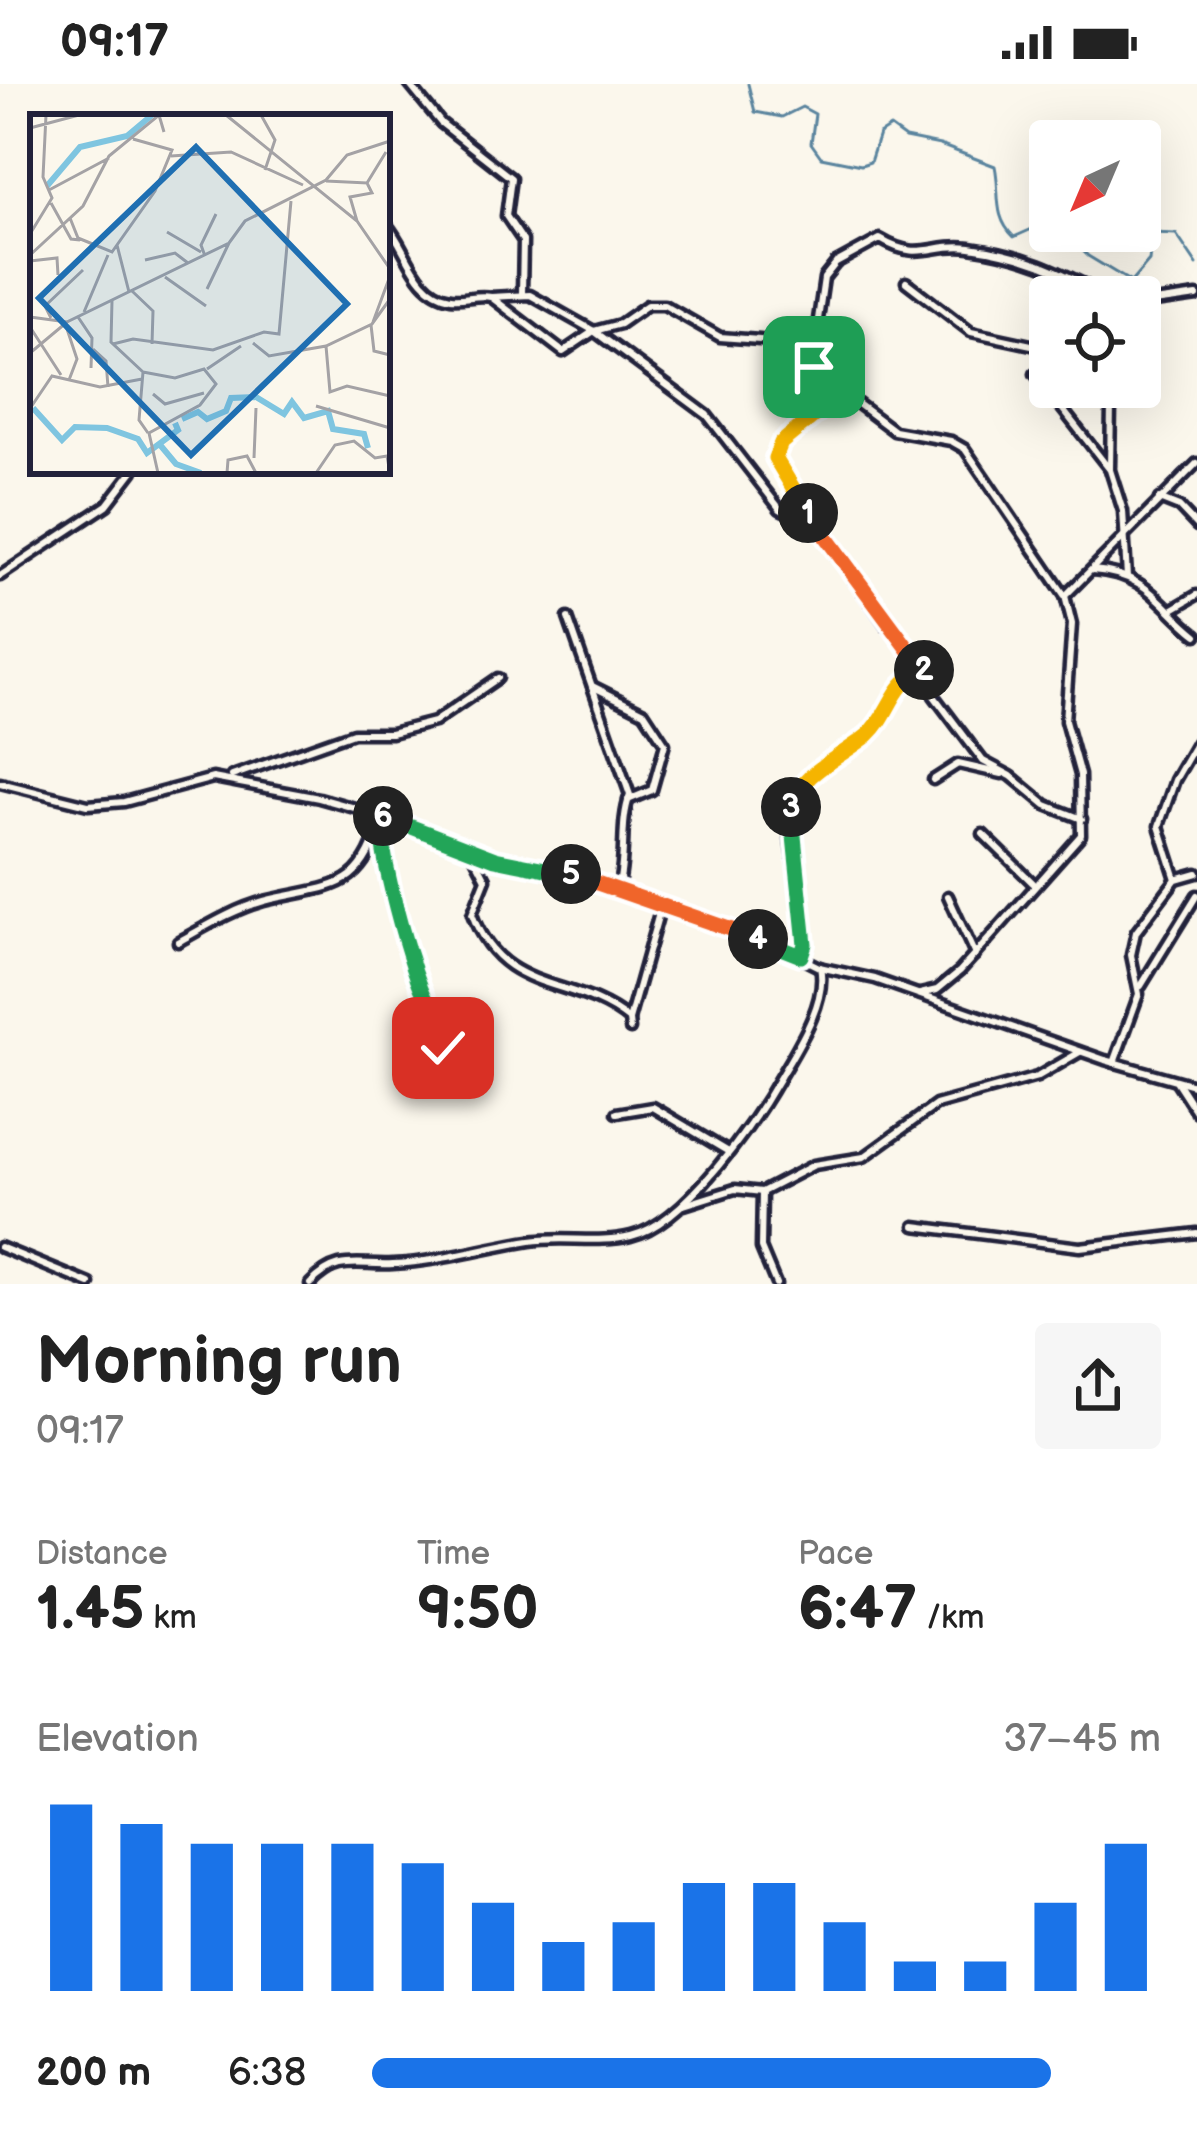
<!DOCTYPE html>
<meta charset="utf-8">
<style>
body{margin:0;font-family:"Balsamiq Sans",sans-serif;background:#f6f6f6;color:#222;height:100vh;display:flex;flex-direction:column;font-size:45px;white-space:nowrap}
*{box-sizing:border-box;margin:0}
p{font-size:39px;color:#767676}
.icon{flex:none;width:66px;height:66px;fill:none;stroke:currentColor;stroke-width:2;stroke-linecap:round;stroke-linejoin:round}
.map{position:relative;height:1200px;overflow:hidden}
.sheet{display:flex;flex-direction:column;background:#fff;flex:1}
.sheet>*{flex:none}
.needle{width:78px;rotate:224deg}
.controls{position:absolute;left:1029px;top:36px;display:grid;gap:24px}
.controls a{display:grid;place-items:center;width:132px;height:132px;border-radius:12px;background:#fff;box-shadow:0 12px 48px #0002;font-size:60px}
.pin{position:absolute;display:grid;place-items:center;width:102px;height:102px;color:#fff;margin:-51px;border-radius:24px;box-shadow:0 6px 18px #0006}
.km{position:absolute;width:60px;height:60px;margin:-30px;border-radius:50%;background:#222;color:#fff;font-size:33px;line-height:60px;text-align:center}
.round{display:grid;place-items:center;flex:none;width:126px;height:126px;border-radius:12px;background:#f6f6f6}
.headline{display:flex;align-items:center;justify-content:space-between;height:204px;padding:0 36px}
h1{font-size:66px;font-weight:800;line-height:90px}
.stats{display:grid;grid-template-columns:repeat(3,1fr);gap:18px;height:204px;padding:12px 36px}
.stats div{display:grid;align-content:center}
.stats b{font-size:60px;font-weight:800}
.stats small{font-size:33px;font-weight:400}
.stats p{font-size:33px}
.chart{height:336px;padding:24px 36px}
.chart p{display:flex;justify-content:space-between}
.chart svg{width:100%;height:216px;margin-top:12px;stroke:#1a73e8;stroke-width:6}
ul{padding:0 36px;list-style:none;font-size:39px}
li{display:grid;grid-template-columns:192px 144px 1fr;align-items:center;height:90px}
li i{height:30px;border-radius:15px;background:#1a73e8}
.status{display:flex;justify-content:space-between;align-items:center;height:84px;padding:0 60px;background:#fff;direction:ltr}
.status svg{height:33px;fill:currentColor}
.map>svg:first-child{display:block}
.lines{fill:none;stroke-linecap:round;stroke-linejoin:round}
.stream{stroke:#5a849e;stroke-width:3}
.minor-casing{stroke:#22223b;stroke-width:15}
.minor{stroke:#fbf7ec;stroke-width:6}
.split-1-casing{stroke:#fff;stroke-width:24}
.split-2-casing{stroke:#fff;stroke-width:24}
.split-3-casing{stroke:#fff;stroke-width:24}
.split-4-casing{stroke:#fff;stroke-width:24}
.split-5-casing{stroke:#fff;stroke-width:24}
.split-6-casing{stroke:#fff;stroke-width:24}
.split-7-casing{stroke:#fff;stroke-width:24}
.split-8-casing{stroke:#fff;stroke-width:24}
.split-1{stroke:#f5b400;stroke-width:15}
.split-2{stroke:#f0652b;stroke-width:15}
.split-3{stroke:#f5b400;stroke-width:15}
.split-4{stroke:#22a559;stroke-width:15}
.split-5{stroke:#f0652b;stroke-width:15}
.split-6{stroke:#22a559;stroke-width:15}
.split-7{stroke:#22a559;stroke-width:15}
.split-8{stroke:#f5b400;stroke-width:15}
.inset-river{fill:none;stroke:#7fc5e0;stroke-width:6}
.inset-road{fill:none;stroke:#a4a2a5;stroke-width:3}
.view{fill:#1f6fb2;fill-opacity:0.15;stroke:#1f6fb2;stroke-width:6}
.inset-edge{fill:none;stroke:#22223b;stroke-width:6}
</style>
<div class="status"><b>09:17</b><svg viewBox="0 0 49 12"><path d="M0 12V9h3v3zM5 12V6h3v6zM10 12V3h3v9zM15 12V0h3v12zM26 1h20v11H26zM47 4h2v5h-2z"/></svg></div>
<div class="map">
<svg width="1197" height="1200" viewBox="0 0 1197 1200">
<rect width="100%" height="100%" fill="#fbf7ec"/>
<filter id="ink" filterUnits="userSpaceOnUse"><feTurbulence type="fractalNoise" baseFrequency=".00833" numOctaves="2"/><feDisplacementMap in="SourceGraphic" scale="24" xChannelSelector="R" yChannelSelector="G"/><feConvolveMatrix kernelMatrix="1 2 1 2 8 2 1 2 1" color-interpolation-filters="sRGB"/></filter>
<g filter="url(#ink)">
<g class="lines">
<g class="stream">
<path d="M748 0 755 28 782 33 802 23 815 30 811 59 821 73 861 81 870 78 879 50 890 43 905 54 940 61 995 82C1001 109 992 132 1014 153L1050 137"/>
<polyline points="1063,147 1088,172 1131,198 1149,177 1152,149 1176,150 1197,181"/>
</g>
<g class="minor-casing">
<g id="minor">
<polyline points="409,0 441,39 511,94 506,132 523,157 522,209"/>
<path d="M387 141C407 164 415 209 451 214 464 216 476 210 491 213L563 268 594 247 707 331 780 425 816 442 886 541 919 574 934 612 983 677 1011 692 1046 721 1082 735"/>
<polyline points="906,198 971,248 1050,265"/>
<polyline points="491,213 530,211 594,247 620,240 647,221 664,221 720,253 773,257 814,283"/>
<polyline points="1140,220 1197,212"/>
<polyline points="1035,290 1110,386 1123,427 1127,493"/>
<polyline points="1103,303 1111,321 1110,383"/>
<polyline points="1159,415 1179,423 1197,442"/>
<polyline points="813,438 775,373 781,359 841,309"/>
<path d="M1092 486C1149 490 1159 521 1197 551"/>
<polyline points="0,492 107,421 133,387"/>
<path d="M1065 512 965 365 951 357 894 347 817 289 814 263 824 194 836 179 880 155C920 179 933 158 970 163 1028 171 1058 187 1110 213"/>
<polyline points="1173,525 1197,511"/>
<path d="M568 534 630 711C619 741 627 772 618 804"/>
<polyline points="592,602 644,628 665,660 652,706 628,716"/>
<polyline points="232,692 353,649 391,649 434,638 498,594"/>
<polyline points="933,696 958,680 1002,690"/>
<polyline points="0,699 88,721 124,718 213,694 319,714 405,738 495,775 612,803 773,860 819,883 875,895 1105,976 1197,1002"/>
<polyline points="983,750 1033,799"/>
<path d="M378 752C397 821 409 891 447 953L441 974"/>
<path d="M470 764 486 795 472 830C502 913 575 891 629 936L630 945"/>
<polyline points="1176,795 1159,742 1175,696 1197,658"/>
<polyline points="948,812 975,871"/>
<path d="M178 858C205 843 234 825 264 817 332 800 362 811 382 731"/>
<path d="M801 872C817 826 771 747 798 705 813 682 850 667 872 647 895 626 892 598 925 586"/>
<polyline points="1141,902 1197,811"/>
<polyline points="920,910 937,906 960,887 1081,751 1080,691 1065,637 1072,540 1065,512 1197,379"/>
<polyline points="629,936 661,822"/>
<polyline points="1114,979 1139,910 1131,871 1136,848 1176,795 1197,789"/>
<polyline points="1177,998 1197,1029"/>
<polyline points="617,1029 653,1023 727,1067"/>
<polyline points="762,1108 814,1081 864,1073 936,1021 1037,993 1080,968"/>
<polyline points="684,1121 735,1105 762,1108 761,1164 776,1200"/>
<polyline points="915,1142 1080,1163 1197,1149"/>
<polyline points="0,1163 90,1200"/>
<path d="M310 1200C338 1170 358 1182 393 1180 440 1178 484 1164 530 1157 563 1152 599 1160 631 1152 684 1140 754 1039 780 993 797 964 828 917 820 883"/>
</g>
</g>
<use href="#minor" class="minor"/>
</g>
</g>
<g class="lines" filter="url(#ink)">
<g class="split-1-casing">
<polyline id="split-1" points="808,429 775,374 781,359 841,309 814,283"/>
</g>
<g class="split-2-casing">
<polyline id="split-2" points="808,429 924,586"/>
</g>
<g class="split-3-casing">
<path id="split-3" d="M791 723C799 689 843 672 868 651 892 629 891 598 924 586"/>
</g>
<g class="split-4-casing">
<polyline id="split-4" points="758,855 801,872 805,860 791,723"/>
</g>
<g class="split-5-casing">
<polyline id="split-5" points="571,790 758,855"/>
</g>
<g class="split-6-casing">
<polyline id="split-6" points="383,732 495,775 571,790"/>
</g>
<g class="split-7-casing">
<path id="split-7" d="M383 732C374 756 412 891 428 919"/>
</g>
<g class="split-8-casing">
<polyline id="split-8" points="428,919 447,953 443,964"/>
</g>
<use href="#split-1" class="split-1"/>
<use href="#split-2" class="split-2"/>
<use href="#split-3" class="split-3"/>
<use href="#split-4" class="split-4"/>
<use href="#split-5" class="split-5"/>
<use href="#split-6" class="split-6"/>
<use href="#split-7" class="split-7"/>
<use href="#split-8" class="split-8"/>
</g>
<g transform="translate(30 30)">
<rect width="360" height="360" fill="#fbf7ec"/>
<path class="inset-river" d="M17 72 50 33 97 22 122 1M3 294 32 326 45 313 77 314 108 325 117 339 148 316 145 309M152 305 168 298 177 305 196 297 201 284 226 283 254 300 262 288 274 304 298 297 303 315 334 320 338 334M131 332 146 350 171 359"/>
<path class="inset-road" d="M196 1 327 107 360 155M231 1 245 26 235 56M0 14 49 1M141 42 201 38 273 71M296 67 337 69 356 38M19 76 79 44M21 89 41 125 50 126M40 104 48 124 82 138 125 77 142 36 103 25M327 107 320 83 342 79 337 69M137 118 171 138M0 120 22 84 13 63 16 1M87 131 99 178M0 141 53 92 79 42 129 1 134 18M175 142 171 131 186 100M115 146 145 139 158 149M0 147 27 144 28 161M135 163 176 192M177 175 199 129M102 177 123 197 122 230M82 187 81 228 113 258 109 306 118 319M54 198 78 141M0 203 37 208M48 203 62 224 61 254M21 204 15 192 53 156M343 208 360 162M35 209 47 245 39 266M341 211 344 237 360 241M0 213 31 261M223 229 239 242 296 232 342 210 360 185M83 230 103 225 183 236 234 218 249 220 261 87M296 232 300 278 317 272 360 282M63 235 76 247 78 273M0 239 37 208 199 129 215 107 296 66 317 41 360 27M177 255 211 232M113 258 145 264 174 255 186 270 170 291 119 319 128 359M123 280 135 290 174 279M286 292 360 314M1 293 22 262 70 273 112 265M224 344 226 294M197 359 198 346 217 342 226 359M286 359 305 331 324 327 345 344 357 342 360 359"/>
<path class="view" d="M166 33 317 190 161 341 9 184Z"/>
<rect width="360" height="360" class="inset-edge"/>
</g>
</svg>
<div class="controls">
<a><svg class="needle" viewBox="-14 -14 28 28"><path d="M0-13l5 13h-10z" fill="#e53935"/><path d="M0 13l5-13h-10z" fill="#767676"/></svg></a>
<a><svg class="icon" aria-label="locate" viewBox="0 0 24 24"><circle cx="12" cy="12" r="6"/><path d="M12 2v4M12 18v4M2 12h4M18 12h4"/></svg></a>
</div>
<div class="pin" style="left:814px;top:283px;background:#1e9e55"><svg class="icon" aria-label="arrive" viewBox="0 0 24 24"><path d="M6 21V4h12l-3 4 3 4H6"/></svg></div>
<div class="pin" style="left:443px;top:964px;background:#d93025"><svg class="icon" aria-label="check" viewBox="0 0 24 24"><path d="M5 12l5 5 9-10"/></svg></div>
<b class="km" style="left:808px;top:429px">1</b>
<b class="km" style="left:924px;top:586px">2</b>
<b class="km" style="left:791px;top:723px">3</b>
<b class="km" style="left:758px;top:855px">4</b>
<b class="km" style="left:571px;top:790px">5</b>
<b class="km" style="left:383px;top:732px">6</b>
</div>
<section class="sheet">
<div class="headline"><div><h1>Morning run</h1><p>09:17</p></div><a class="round"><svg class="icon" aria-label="share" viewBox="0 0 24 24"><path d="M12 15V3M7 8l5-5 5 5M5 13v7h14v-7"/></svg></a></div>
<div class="stats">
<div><p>Distance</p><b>1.45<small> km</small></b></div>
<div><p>Time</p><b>9:50</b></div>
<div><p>Pace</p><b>6:47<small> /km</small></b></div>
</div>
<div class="chart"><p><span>Elevation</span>37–45 m</p>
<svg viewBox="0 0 160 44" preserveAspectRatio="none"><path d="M5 44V6M15 44V10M25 44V14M35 44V14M45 44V14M55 44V18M65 44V26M75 44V34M85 44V30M95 44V22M105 44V22M115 44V30M125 44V38M135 44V38M145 44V26M155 44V14"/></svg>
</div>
<ul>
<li><b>200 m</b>6:38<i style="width:86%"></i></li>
</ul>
</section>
